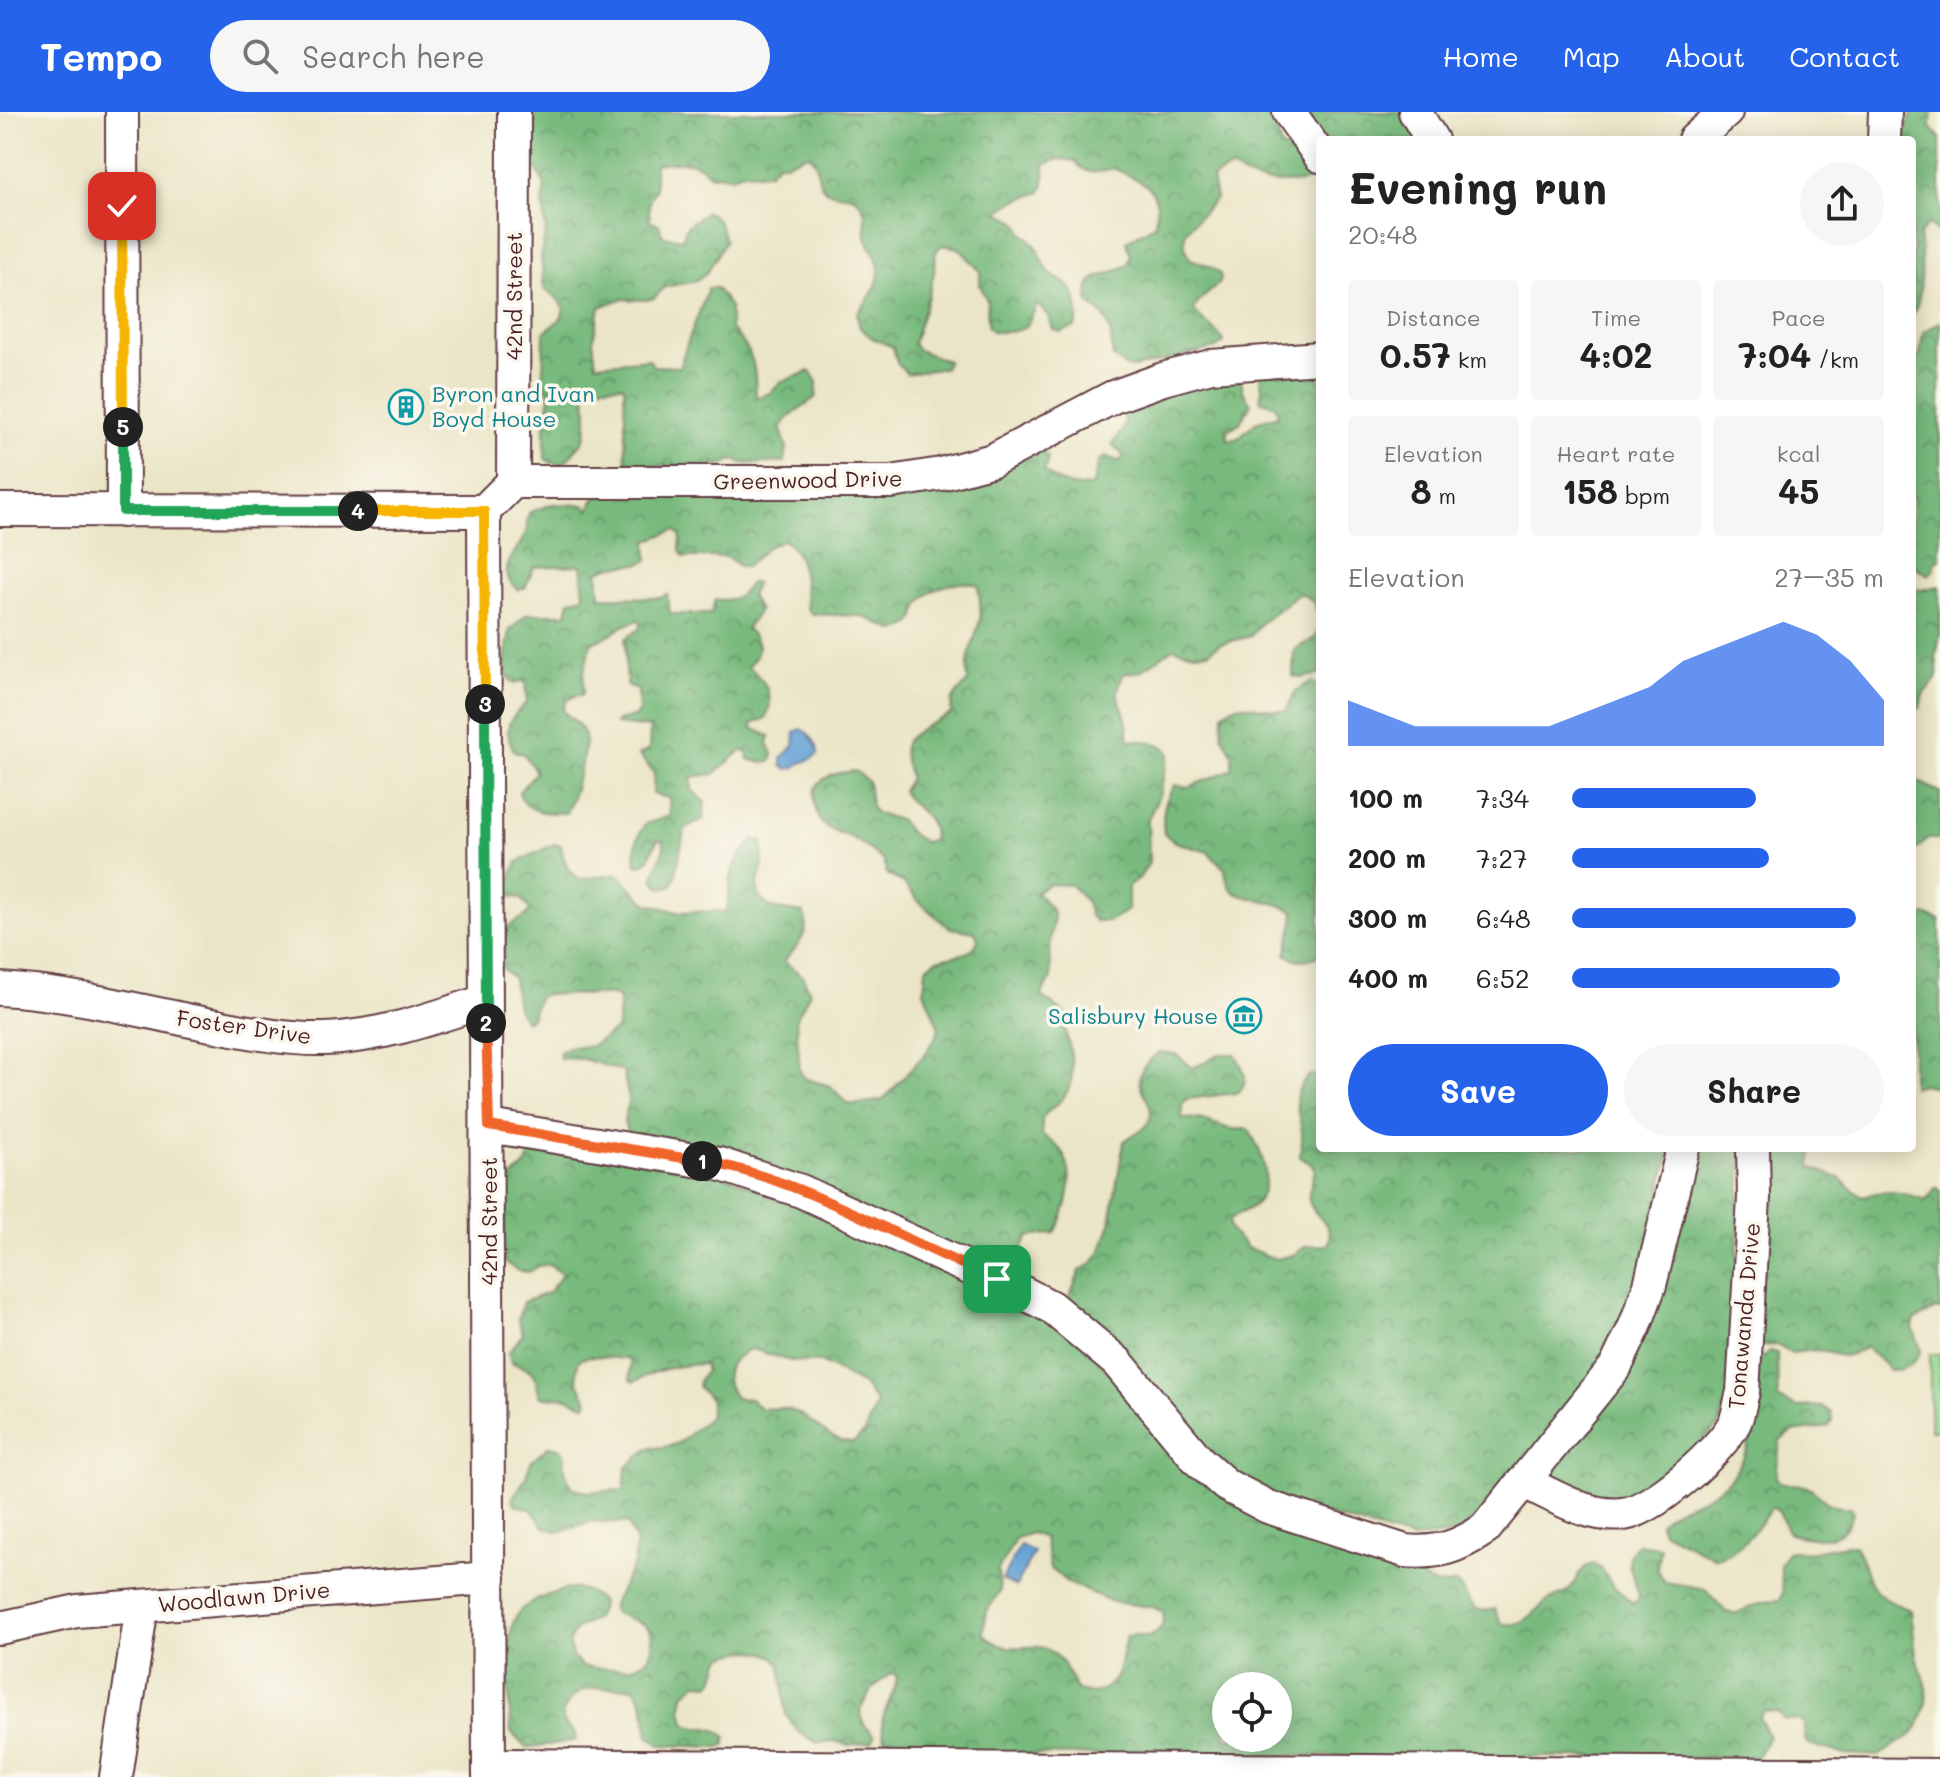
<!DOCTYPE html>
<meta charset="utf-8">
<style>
body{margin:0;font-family:Mali,sans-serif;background:#f6f6f6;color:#222;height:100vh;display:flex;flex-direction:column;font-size:30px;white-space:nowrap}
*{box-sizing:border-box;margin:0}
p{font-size:26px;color:#767676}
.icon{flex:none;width:44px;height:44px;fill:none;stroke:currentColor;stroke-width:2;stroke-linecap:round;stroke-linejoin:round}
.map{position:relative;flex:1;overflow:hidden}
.drawer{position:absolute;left:1316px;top:24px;width:600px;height:1016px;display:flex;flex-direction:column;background:#fff;border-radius:8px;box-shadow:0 4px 20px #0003}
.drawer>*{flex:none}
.fabs{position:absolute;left:1212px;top:1560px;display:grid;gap:16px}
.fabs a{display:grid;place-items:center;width:80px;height:80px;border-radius:50%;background:#fff;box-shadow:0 4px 20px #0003;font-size:40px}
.pin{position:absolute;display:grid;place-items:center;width:68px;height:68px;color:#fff;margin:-34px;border-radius:16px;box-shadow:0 4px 12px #0006}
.km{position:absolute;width:40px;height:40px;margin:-20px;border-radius:50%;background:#222;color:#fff;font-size:22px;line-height:40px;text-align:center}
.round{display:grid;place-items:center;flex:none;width:84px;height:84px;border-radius:42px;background:#f6f6f6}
.headline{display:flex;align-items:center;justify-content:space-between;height:136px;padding:0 32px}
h1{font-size:44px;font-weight:700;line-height:60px}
.metrics{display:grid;grid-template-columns:repeat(3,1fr);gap:12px;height:136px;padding:8px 32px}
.metrics div{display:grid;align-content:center;border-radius:8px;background:#f6f6f6;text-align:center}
.metrics b{font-size:34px;font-weight:700}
.metrics small{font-size:22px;font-weight:400}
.metrics p{font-size:22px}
.chart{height:224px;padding:16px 32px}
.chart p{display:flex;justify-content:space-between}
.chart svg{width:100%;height:144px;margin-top:8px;fill:#2563eb;opacity:.7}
.action{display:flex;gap:16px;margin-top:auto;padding:16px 32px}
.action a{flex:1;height:92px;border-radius:48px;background:#2563eb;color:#fff;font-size:32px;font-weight:700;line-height:92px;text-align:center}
.action a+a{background:#f6f6f6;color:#222}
ul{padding:0 32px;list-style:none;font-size:26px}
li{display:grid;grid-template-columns:128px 96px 1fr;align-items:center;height:60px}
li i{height:20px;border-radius:10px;background:#2563eb}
header{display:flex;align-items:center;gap:48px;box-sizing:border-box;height:112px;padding:0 40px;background:#2563eb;color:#fff}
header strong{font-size:38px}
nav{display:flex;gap:44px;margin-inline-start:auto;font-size:28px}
.search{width:560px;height:72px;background:#f6f6f6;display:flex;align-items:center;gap:20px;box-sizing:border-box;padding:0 28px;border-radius:44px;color:#767676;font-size:30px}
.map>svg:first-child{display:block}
.forest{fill:url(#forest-crowns);stroke:#616c54;stroke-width:2;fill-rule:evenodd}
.pitch{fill:#96da93;stroke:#707c5f;stroke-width:2}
.water{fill:#65a2d6;stroke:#586080;stroke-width:2}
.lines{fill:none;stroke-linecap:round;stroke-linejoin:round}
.minor-casing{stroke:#623d42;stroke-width:36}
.minor{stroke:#fff;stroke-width:32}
.split-1-casing{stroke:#fff;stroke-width:16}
.split-2-casing{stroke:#fff;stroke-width:16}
.split-3-casing{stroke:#fff;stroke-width:16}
.split-4-casing{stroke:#fff;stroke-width:16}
.split-5-casing{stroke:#fff;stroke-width:16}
.split-6-casing{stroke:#fff;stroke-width:16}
.split-1{stroke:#f0652b;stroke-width:10}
.split-2{stroke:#f0652b;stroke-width:10}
.split-3{stroke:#22a559;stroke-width:10}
.split-4{stroke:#f5b400;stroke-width:10}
.split-5{stroke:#22a559;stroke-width:10}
.split-6{stroke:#f5b400;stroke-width:10}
.labels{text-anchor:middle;stroke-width:7;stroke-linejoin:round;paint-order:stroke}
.street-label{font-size:22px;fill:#4a1f2b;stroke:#fbf7ec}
.culture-label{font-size:22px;fill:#0d838f;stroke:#fbf7ec;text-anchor:start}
</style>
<header>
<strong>Tempo</strong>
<div class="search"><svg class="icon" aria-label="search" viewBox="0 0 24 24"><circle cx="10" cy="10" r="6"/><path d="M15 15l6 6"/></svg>Search here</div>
<nav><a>Home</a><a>Map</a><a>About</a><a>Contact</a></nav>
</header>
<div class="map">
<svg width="1940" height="1665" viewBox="0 0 1940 1665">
<defs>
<pattern id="forest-crowns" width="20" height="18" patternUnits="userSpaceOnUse" patternTransform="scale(2)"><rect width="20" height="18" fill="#78ba7d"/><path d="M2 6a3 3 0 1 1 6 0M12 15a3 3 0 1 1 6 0" fill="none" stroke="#649767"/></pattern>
</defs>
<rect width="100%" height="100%" fill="#fbf7ec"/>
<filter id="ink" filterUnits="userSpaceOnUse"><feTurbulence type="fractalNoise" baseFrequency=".0125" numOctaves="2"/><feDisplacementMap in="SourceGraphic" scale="16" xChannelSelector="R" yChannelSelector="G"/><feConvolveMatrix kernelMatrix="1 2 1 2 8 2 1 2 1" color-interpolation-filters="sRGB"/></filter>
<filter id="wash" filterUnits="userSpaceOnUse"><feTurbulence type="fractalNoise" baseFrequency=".006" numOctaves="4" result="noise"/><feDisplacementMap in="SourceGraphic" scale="32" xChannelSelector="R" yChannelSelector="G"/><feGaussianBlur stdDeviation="1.8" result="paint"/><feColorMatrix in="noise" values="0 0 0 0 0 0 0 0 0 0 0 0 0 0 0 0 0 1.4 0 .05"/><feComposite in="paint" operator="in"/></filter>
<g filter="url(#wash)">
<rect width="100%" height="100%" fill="#ebe5c7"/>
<g class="forest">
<path d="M535 0H1272L1281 36 1302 41 1309 54 1310 68C1303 72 1269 71 1260 69 1250 68 1239 60 1231 56L1212 66 1216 87 1185 120V134L1190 147C1253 167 1201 176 1194 198 1201 212 1218 216 1224 230L1216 236 1134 256 1127 255 1113 246C1110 220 1113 207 1089 192 1083 157 1108 168 1128 152L1131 145 1127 129 1154 113C1166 77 1141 69 1113 56 1094 62 1088 64 1075 49L1060 47 1045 52 1044 73 1041 80 1017 88 998 100C1009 105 1020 108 1022 121 1044 135 1037 147 1051 162 1056 167 1063 168 1068 173 1077 182 1081 204 1075 215L1061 220 1053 217 1047 202 1037 192C1026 220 1023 220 993 220L988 215 987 188 980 173V159L959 136 943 133C932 139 937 144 935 155 931 181 920 207 913 232L918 238 948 249 944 256 907 262 897 251 893 235 872 226 860 216 857 202C870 185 886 167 876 145 874 140 868 134 867 128 863 114 870 99 857 87 847 79 828 86 822 74 814 62 822 51 807 42L786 51H778L768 61C755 62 743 56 733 65L718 62 711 64C693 44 680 50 655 52V79C646 88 649 98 650 110L659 112 662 124 682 127 687 114 706 100C720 105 721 116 725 129L708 159 696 169 665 175 654 186 646 188 621 187 600 195 593 228 596 252 649 247 653 254 680 255C687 227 699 204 708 176H716L730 195V216C755 241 755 253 756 286L770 281 781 270 810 259 817 270 816 285 790 304 780 315 787 336 784 350 746 352 733 348 720 353 626 354 624 273 586 275C585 291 590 312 584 327 581 333 576 336 572 342 564 354 557 355 545 347V312L550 285 543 267 544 220 561 207 564 197 557 186 544 177 541 142 546 118 543 92 545 73 534 52 532 26Z"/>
<polygon points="1303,0 1406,0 1423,28 1324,28"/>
<path d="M1913 0H1933L1930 14 1940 26V122L1928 112 1919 123C1922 143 1924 187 1912 203V28H1894L1903 23Z"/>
<polygon points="1940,210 1940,448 1935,449 1934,458 1928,463 1912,453 1912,252 1920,243 1923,220"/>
<path d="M1320 257V562L1301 566 1293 564 1294 539C1300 532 1310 531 1315 525 1322 517 1318 494 1310 487 1307 484 1303 483 1299 481L1261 511 1251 524 1220 532 1209 540 1194 541 1173 536 1141 559 1124 561C1111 590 1120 582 1126 607 1128 614 1128 621 1129 628 1144 629 1161 628 1169 641L1159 684 1148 707 1149 751 1140 765 1128 775V798L1109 809H1095L1090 804 1086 789 1071 773 1049 772 1036 780 1052 798 1054 805 1050 828 1051 867 1041 884 1067 903 1068 910 1065 917C1070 938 1079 965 1064 985 1057 993 1047 998 1042 1007V1023C1049 1028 1058 1033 1062 1040 1077 1064 1068 1097 1055 1121L1028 1125 1020 1142 997 1157 628 1022 624 1010 629 988 623 959 583 947 560 946V940L568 935 592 934 618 916 619 886 613 883 548 882 539 884 531 906 525 909 517 896 513 866 502 856 506 816 527 803 530 797 521 786 506 784 503 778 518 750 554 732 561 733C563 748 567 759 580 767L618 762 646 791 678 800 727 799C731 763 728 754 755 727L763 729V754L757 773 760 787 772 796 803 801C813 818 796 837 784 849L803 865 810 880 796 907 800 960 806 967 830 974 847 991 854 993 883 988 924 943 937 923 939 916 924 879 926 856C930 853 933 850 937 848 952 842 974 846 978 827L975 820 950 816 918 789 903 770 887 763 884 749C875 742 865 733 854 727 845 722 834 720 825 714 819 710 818 704 816 698 807 667 830 661 856 659L868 670 871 694 875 701 900 708 910 721 924 730 932 728C937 703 912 698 902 679L910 666C908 657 901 643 904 634 909 619 938 609 951 602L952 588 968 569C965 543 975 530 980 507 982 497 979 484 978 474 965 466 934 474 923 487 909 503 925 509 895 519L862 504 811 502 807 496C804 475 805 438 783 428L769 434 746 455 739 454 727 445H684L680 438 681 424 675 418 647 429 648 448C632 458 616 448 598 460L600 485 660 486 667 482 670 502H711L715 488C735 488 738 488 750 471H756L751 483 759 499 746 517C762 530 762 540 748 554 765 569 776 583 766 606L752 612V616L770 624 768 631 773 642 771 649C764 652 757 650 749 647L747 640 741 639 714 662 691 665 692 678 705 690 703 708 694 711 684 719 675 767 671 774 661 776 653 767 664 736 663 728H657L649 747 643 753 636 752C634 736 636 726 645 712L670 704 669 686 653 682 654 661 639 643 649 638 650 616 615 612 617 609 634 605 639 600 638 578 628 574C624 563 627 541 625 527L639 517 641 510 638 508C621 512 609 526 591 531L584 559 583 582C571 585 564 586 563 599 570 606 583 614 585 624 587 635 572 691 566 701 547 701 525 702 519 680L536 660 524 642 514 639C502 615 509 607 527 590L525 568 515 572C498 562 508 535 510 518L527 502H567L570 488 581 486 584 482 581 453 534 455 525 476 518 478C491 457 521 438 526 420 528 412 526 407 530 400L552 392 584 393 589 398 593 388 602 382 891 380 1042 336 1048 347 1044 359C1055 370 1079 380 1093 372L1099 349 1105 345 1120 349 1124 344 1112 332C1120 322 1126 316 1124 303L1136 293 1134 288 1240 263 1243 279 1251 292 1239 312 1227 318 1228 328 1238 326 1256 310 1278 303 1276 294 1260 288 1262 276 1259 261Z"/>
<polygon points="1940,474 1940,522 1936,545 1938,565 1923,582 1920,596 1912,598 1912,476 1920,478"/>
<path d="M1311 570 1320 575V843C1310 849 1295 850 1286 842L1293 814 1294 799C1286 796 1278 792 1270 790 1245 783 1228 789 1225 757L1208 740 1175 730 1164 722C1162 701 1163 690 1175 673L1189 675 1232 657V642L1222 623 1223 602C1241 583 1263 601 1286 599L1296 579Z"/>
<polygon points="1912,667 1940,680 1940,727 1929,727 1912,740"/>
<polygon points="1925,803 1940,808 1940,976 1922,972 1912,975 1912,816"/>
<path d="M1160 940 1176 942 1193 956 1219 942H1235C1243 955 1252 971 1236 981L1187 987 1182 993V1007C1203 1005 1208 1010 1227 1016 1233 1018 1242 1017 1248 1017 1261 1037 1275 1070 1256 1091 1250 1098 1237 1101 1229 1109 1228 1122 1240 1126 1247 1136L1276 1147 1293 1143 1306 1134 1328 1133C1335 1112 1318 1109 1310 1092 1306 1083 1313 1068 1315 1058L1311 1052 1300 1045C1301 1037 1303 1027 1302 1019 1298 993 1289 987 1308 964L1320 963V1036H1671L1641 1159 1605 1248 1501 1384 1459 1421 1412 1427 1288 1392 1234 1365 1057 1190 1069 1186 1080 1159 1093 1151 1101 1139 1109 1117 1124 1029C1131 1024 1142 1020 1146 1014 1167 985 1111 974 1160 940Z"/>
<path d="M528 1031 717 1060 989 1174 1074 1223 1189 1347 1414 1445C1420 1470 1433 1477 1456 1471 1474 1487 1465 1504 1495 1497L1501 1511C1522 1517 1531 1503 1545 1491 1552 1486 1561 1484 1568 1479 1578 1469 1579 1455 1594 1451L1600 1456 1615 1476 1634 1492 1639 1486C1637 1467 1618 1447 1638 1432L1660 1435 1657 1457 1665 1470 1705 1477 1726 1500 1734 1502 1764 1490 1780 1488 1783 1481 1780 1453 1787 1440C1796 1437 1804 1441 1814 1439 1828 1436 1839 1433 1854 1433 1863 1445 1864 1455 1869 1468 1876 1486 1895 1492 1911 1498L1916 1544 1927 1577 1926 1593 1918 1615 1912 1622 1879 1644 1843 1642 1808 1632 1804 1626V1611L1798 1608 1783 1607 1779 1601 1765 1599 1759 1605 1769 1625 1756 1646 955 1642C940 1623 907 1634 885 1627 875 1602 896 1587 897 1564L891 1561 872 1577 860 1598 864 1613 875 1624 872 1630 848 1633 834 1629 818 1631 799 1621 786 1603 781 1553C769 1534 741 1538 722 1545 716 1554 718 1564 711 1572L697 1571 684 1582 682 1596 685 1611C699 1619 715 1612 726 1625L725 1633 719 1635 660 1633 648 1624C646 1607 647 1588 633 1576 616 1576 585 1572 573 1585 569 1590 565 1597 562 1602L563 1610 576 1622V1629L526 1636 511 1620C510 1594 501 1517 520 1499 531 1488 550 1482 564 1478 579 1474 593 1479 602 1492L596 1506 576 1517 569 1530 572 1545 583 1555C605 1556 651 1564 652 1533 653 1527 651 1519 647 1515 640 1508 624 1507 613 1499V1492L634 1452 636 1430 628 1411 593 1409 558 1420 544 1415 531 1397 516 1393 512 1387 525 1367 531 1350 549 1334C571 1336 562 1347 566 1362 567 1367 570 1371 573 1376L587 1380 624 1378 626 1356 648 1336C686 1336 682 1325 709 1306L711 1288 698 1275 699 1268 706 1259 704 1252C678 1253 656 1257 634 1270L630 1268V1250L627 1247 590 1244 579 1248C573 1266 579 1274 588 1289L586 1293C578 1292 574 1288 567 1286 559 1284 549 1287 540 1284 534 1261 536 1258 512 1251L508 1241 523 1222 518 1208 523 1190 548 1181 562 1163 550 1152 538 1154 529 1160 518 1159 504 1149 505 1073C511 1063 527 1058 529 1046 531 1041 528 1036 528 1031ZM752 1237 791 1249 821 1250 863 1273 876 1291 864 1321 853 1331C826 1331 811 1302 787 1297 779 1295 769 1297 761 1297L750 1287 735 1286C719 1263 727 1247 752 1237ZM1031 1421 1044 1426 1050 1456 1068 1471 1113 1490 1153 1495 1163 1500C1166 1514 1160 1518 1149 1525L1135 1523 1127 1524C1118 1544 1125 1570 1099 1579 1090 1583 1083 1582 1075 1576 1046 1501 1018 1559 983 1521L987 1499 1000 1479 998 1458 1016 1426ZM1226 1574H1278V1626H1226Z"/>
<polygon points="1688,1036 1742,1036 1732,1269 1719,1314 1643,1382 1614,1391 1560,1375 1552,1355 1613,1267"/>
<path d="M1762 1036H1812L1811 1055 1839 1066 1862 1085C1886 1076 1902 1080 1926 1088L1936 1075 1940 1079V1198L1936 1197 1915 1208 1913 1216 1921 1238C1913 1254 1909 1258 1890 1258L1866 1235 1851 1243 1842 1244 1817 1238 1790 1241 1777 1233 1752 1234Z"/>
<path d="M1769 1239 1777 1241 1778 1287 1798 1295 1822 1294 1831 1301 1832 1309 1828 1315 1792 1320 1780 1329 1776 1366 1782 1372C1790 1372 1802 1371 1809 1376 1827 1388 1825 1396 1851 1395L1853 1402C1850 1408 1848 1416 1842 1420 1828 1429 1801 1427 1788 1420L1779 1400 1772 1395C1757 1416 1741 1440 1716 1446L1662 1419 1659 1412C1673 1395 1693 1392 1712 1381 1757 1354 1753 1304 1756 1258L1758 1250Z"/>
</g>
<rect class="pitch" x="1930" y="1242" width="10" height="76"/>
<g class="water">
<path d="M801 617C808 619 819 633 818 642 812 650 802 647 795 656L786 657 782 654V645L794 634 795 620Z"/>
<polygon points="1020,1433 1034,1440 1016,1475 1002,1468"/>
</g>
</g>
<g filter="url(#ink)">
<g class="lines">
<g class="minor-casing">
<g id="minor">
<polyline points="122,0 123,399"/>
<polyline points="1289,0 1320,44"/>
<polyline points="1415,0 1432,28"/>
<polyline points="1694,28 1726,0"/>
<polyline points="1884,28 1885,0"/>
<polyline points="513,370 891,370 941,362 993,348 1113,285 1163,267 1211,254 1320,246"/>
<polyline points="0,398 484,399"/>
<path d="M0 877C71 881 141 899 211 913 248 920 287 928 325 927 380 925 434 906 485 889"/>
<path d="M489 1014 719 1052 801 1079 964 1154 997 1167 1051 1195 1117 1250 1199 1349 1226 1373 1268 1395 1405 1439C1438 1442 1458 1435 1485 1417L1616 1254 1635 1214 1650 1173 1683 1036"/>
<path d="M1524 1370C1555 1384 1588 1406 1623 1402 1653 1399 1722 1338 1735 1310 1739 1301 1740 1290 1743 1280L1754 1086 1753 1036"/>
<polyline points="0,1516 77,1499 489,1466"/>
<polyline points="489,1653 1940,1663"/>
<polyline points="116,1665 142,1494"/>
<polyline points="489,1665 484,399 513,370 514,0"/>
</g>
</g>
<use href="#minor" class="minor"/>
</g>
</g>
<g class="lines" filter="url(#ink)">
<g class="split-1-casing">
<path id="split-1" d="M702 1049C800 1065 904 1130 997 1167"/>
</g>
<g class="split-2-casing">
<polyline id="split-2" points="486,911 489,1014 702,1049"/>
</g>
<g class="split-3-casing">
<polyline id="split-3" points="485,592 486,911"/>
</g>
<g class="split-4-casing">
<polyline id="split-4" points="358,399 484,399 485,592"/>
</g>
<g class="split-5-casing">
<polyline id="split-5" points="123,315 123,399 358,399"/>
</g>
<g class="split-6-casing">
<polyline id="split-6" points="122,94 123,315"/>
</g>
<use href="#split-1" class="split-1"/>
<use href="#split-2" class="split-2"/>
<use href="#split-3" class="split-3"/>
<use href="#split-4" class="split-4"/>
<use href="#split-5" class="split-5"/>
<use href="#split-6" class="split-6"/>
</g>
<defs>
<g id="building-ring" transform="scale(1.8)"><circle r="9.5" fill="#fbf7ec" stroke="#0f9aa8" stroke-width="1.5"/><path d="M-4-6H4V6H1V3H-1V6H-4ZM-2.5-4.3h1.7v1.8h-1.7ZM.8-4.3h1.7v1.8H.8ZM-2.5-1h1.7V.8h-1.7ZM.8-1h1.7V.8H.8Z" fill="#0f9aa8"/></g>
<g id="museum-ring" transform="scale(1.8)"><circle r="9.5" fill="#fbf7ec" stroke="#0f9aa8" stroke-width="1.5"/><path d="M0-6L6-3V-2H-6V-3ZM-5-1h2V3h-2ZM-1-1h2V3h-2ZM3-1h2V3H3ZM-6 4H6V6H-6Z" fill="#0f9aa8"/></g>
</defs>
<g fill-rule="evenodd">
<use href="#building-ring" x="406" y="295"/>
<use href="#museum-ring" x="1244" y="904"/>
</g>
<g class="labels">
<g class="street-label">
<text transform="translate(514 184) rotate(-90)" y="8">42nd Street</text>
<text transform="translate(808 368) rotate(-1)" y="8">Greenwood Drive</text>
<text transform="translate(244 915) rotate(8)" y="8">Foster Drive</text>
<text transform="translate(489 1109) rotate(-90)" y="8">42nd Street</text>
<text transform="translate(1744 1204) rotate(-85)" y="8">Tonawanda Drive</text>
<text transform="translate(244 1485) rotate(-5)" y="8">Woodlawn Drive</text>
</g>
<g class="culture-label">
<text x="432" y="290">Byron and Ivan<tspan x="432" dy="25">Boyd House</tspan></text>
<text x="1218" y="912" text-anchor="end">Salisbury House</text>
</g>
</g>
</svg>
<div class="fabs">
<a><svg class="icon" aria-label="locate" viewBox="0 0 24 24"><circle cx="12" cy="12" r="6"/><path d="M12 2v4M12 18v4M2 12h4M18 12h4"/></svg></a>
</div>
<div class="pin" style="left:997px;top:1167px;background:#1e9e55"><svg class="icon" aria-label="arrive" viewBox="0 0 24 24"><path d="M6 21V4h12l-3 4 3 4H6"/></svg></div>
<div class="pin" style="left:122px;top:94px;background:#d93025"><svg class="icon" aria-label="check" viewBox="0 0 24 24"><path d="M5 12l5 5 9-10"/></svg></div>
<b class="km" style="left:702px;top:1049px">1</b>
<b class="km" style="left:486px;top:911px">2</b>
<b class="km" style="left:485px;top:592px">3</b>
<b class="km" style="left:358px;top:399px">4</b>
<b class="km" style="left:123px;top:315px">5</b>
<section class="drawer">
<div class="headline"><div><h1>Evening run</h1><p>20:48</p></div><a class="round"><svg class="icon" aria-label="share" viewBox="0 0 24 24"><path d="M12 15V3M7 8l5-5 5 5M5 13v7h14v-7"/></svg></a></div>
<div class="metrics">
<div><p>Distance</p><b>0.57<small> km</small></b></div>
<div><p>Time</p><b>4:02</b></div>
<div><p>Pace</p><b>7:04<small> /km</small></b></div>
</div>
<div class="metrics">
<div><p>Elevation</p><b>8<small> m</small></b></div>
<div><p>Heart rate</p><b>158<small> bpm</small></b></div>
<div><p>kcal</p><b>45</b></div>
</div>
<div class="chart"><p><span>Elevation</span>27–35 m</p>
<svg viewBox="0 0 160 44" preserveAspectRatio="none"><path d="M0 44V30L10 34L20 38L30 38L40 38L50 38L60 38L70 34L80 30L90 26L100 18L110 14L120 10L130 6L140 10L150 18L160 30V44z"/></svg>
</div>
<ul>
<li><b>100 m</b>7:34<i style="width:59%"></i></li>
<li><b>200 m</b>7:27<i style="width:63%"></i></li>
<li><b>300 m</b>6:48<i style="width:91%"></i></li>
<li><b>400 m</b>6:52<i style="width:86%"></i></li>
</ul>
<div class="action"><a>Save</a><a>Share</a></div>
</section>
</div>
